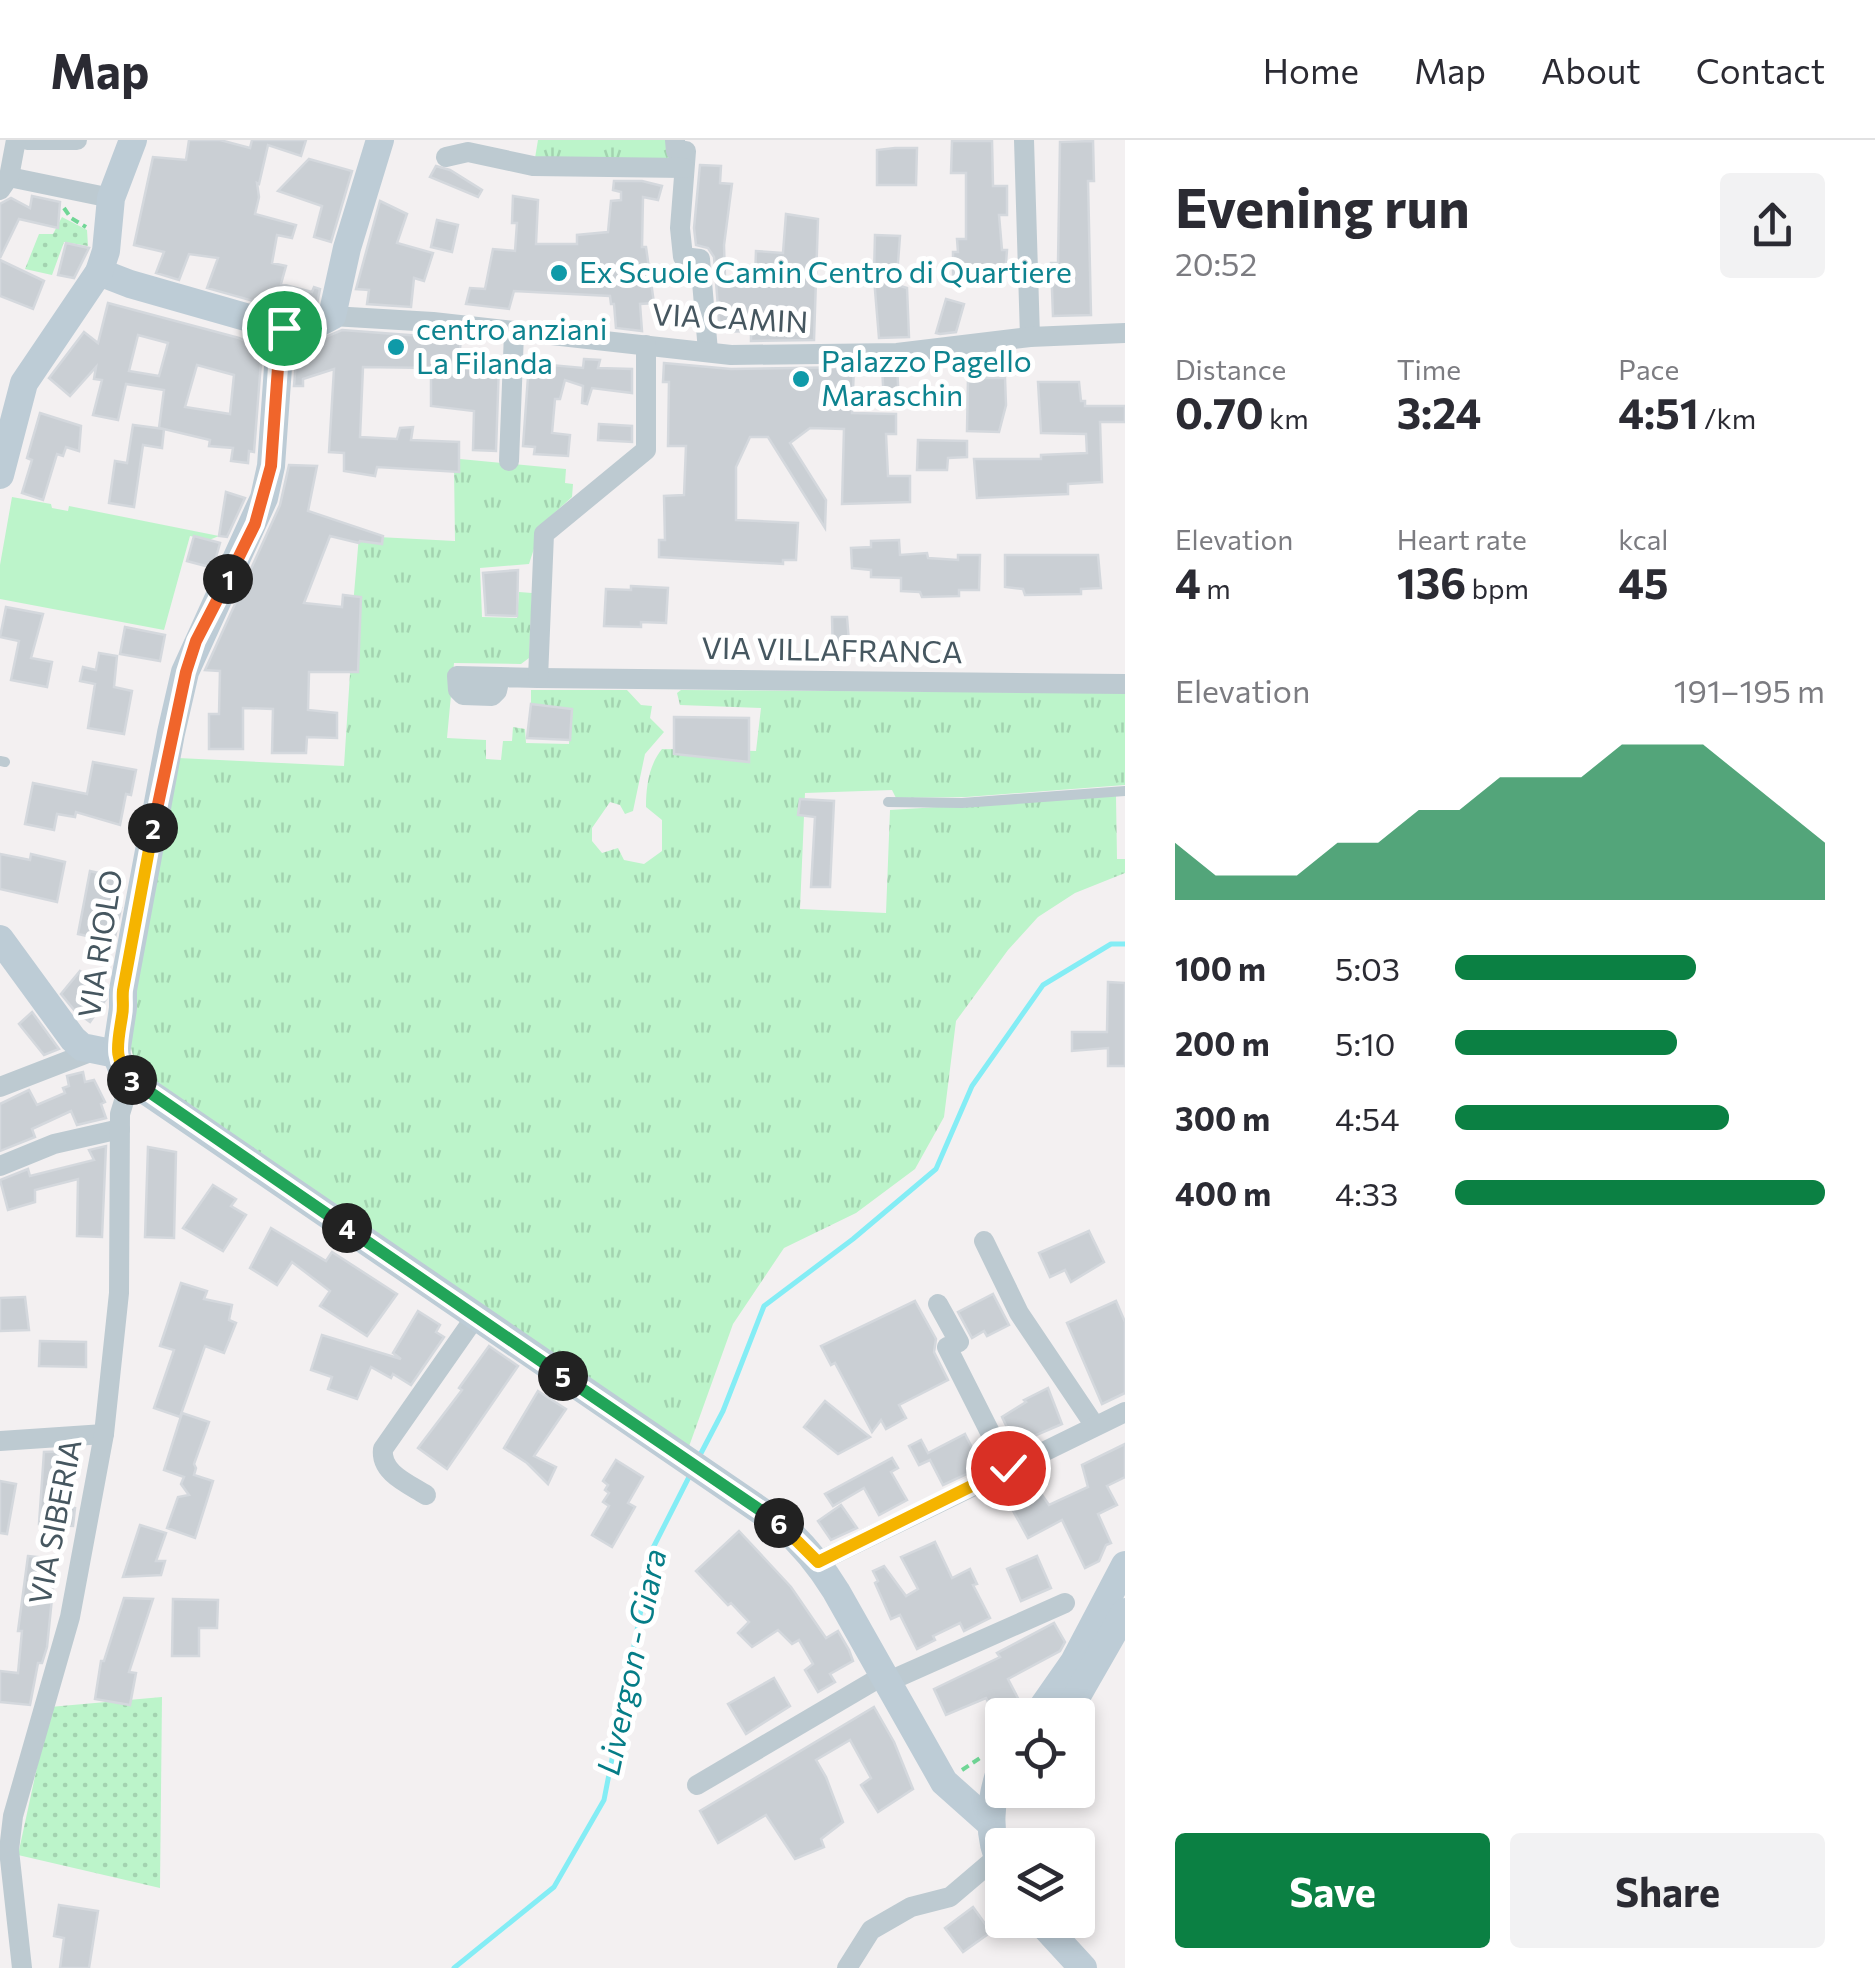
<!DOCTYPE html>
<meta charset="utf-8">
<style>
body{margin:0;font-family:Commissioner,sans-serif;background:#f2f2f3;color:#2b2b33;height:100vh;display:flex;flex-direction:column;font-size:38px;white-space:nowrap}
*{box-sizing:border-box;margin:0}
p{font-size:32px;color:#7c7c81}
.icon{flex:none;width:55px;height:55px;fill:none;stroke:currentColor;stroke-width:2;stroke-linecap:round;stroke-linejoin:round}
.map{position:relative;flex:1;overflow:hidden}
.sheet{display:flex;flex-direction:column;background:#fff;width:750px}
.sheet>*{flex:none}
.buttons{position:absolute;left:985px;top:1558px;display:grid;gap:20px}
.buttons a{display:grid;place-items:center;width:110px;height:110px;border-radius:10px;background:#fff;box-shadow:0 5px 15px #0003;font-size:50px}
.pin{position:absolute;display:grid;place-items:center;width:85px;height:85px;color:#fff;margin:-42px;border:5px solid #fff;border-radius:50%;box-shadow:0 2px 10px #0007}
.km{position:absolute;width:50px;height:50px;margin:-25px;border-radius:50%;background:#222;color:#fff;font-size:28px;line-height:50px;text-align:center}
.round{display:grid;place-items:center;flex:none;width:105px;height:105px;border-radius:10px;background:#f2f2f3}
.summary{display:flex;align-items:center;justify-content:space-between;height:170px;padding:0 50px}
h1{font-size:55px;font-weight:700;line-height:75px}
.metrics{display:grid;grid-template-columns:repeat(3,1fr);gap:15px;height:170px;padding:10px 50px}
.metrics div{display:grid;align-content:center}
.metrics b{font-size:42px;font-weight:700}
.metrics small{font-size:28px;font-weight:400}
.metrics p{font-size:28px}
.chart{height:280px;padding:20px 50px}
.chart p{display:flex;justify-content:space-between}
.chart svg{width:100%;height:180px;margin-top:10px;fill:#0b8043;opacity:.7}
.action{display:flex;gap:20px;margin-top:auto;padding:20px 50px}
.action a{flex:1;height:115px;border-radius:10px;background:#0b8043;color:#fff;font-size:40px;font-weight:700;line-height:115px;text-align:center}
.action a+a{background:#f2f2f3;color:#2b2b33}
ul{padding:0 50px;list-style:none;font-size:32px}
li{display:grid;grid-template-columns:160px 120px 1fr;align-items:center;height:75px}
li i{height:25px;border-radius:12px;background:#0b8043}
header{display:flex;align-items:center;gap:60px;box-sizing:border-box;height:140px;padding:0 50px;background:#fff;border-bottom:2px solid #e1e1e2}
header strong{font-size:48px}
nav{display:flex;gap:55px;margin-inline-start:auto;font-size:35px}
main{display:flex;flex:1;min-height:0}
.map>svg:first-child{display:block}
.grass{fill:url(#grass-tufts)}
.park{fill:url(#park-dots)}
.pitch{fill:#bcf4ca}
.lines{fill:none;stroke-linecap:round;stroke-linejoin:round}
.stream{stroke:#84edf5;stroke-width:5}
.building{fill:#cacfd4;stroke:#d4d8dd;stroke-width:2.5;fill-rule:evenodd}
.path{stroke:#70d696;stroke-width:4;stroke-dasharray:8 5;stroke-linecap:butt}
.lane{stroke:#bdcad1;stroke-width:10}
.street{stroke:#bdcad1;stroke-width:20}
.secondary{stroke:#bdccd6;stroke-width:28}
.split-1-casing{stroke:#fff;stroke-width:20}
.split-2-casing{stroke:#fff;stroke-width:20}
.split-3-casing{stroke:#fff;stroke-width:20}
.split-4-casing{stroke:#fff;stroke-width:20}
.split-5-casing{stroke:#fff;stroke-width:20}
.split-6-casing{stroke:#fff;stroke-width:20}
.split-7-casing{stroke:#fff;stroke-width:20}
.split-1{stroke:#f0652b;stroke-width:12}
.split-2{stroke:#f0652b;stroke-width:12}
.split-3{stroke:#f5b400;stroke-width:12}
.split-4{stroke:#22a559;stroke-width:12}
.split-5{stroke:#22a559;stroke-width:12}
.split-6{stroke:#22a559;stroke-width:12}
.split-7{stroke:#f5b400;stroke-width:12}
.culture-dot{fill:#0f9aa8;stroke:#fff;stroke-width:4}
.labels{text-anchor:middle;stroke-width:10;stroke-linejoin:round;paint-order:stroke}
.culture-label{font-size:30px;fill:#0d838f;stroke:#fff;text-anchor:start}
.street-label{font-size:30px;fill:#465760;stroke:#fff}
.water-label{font-size:32px;font-style:italic;fill:#057d87;stroke:#fff}
</style>
<header>
<strong>Map</strong>
<nav><a>Home</a><a>Map</a><a>About</a><a>Contact</a></nav>
</header>
<main>
<div class="map">
<svg width="1125" height="1828" viewBox="0 0 1125 1828">
<defs>
<pattern id="grass-tufts" width="24" height="20" patternUnits="userSpaceOnUse" patternTransform="scale(2.5)"><rect width="24" height="20" fill="#bcf4ca"/><path d="M3 7l-1-3M5 7V3M7 7l1-3M15 17l-1-3M17 17v-4M19 17l1-3" fill="none" stroke="#a3d3b0"/></pattern>
<pattern id="park-dots" width="8" height="8" patternUnits="userSpaceOnUse" patternTransform="scale(2.5)"><rect width="8" height="8" fill="#bcf4ca"/><path d="M2 2h.1M6 6h.1" fill="none" stroke="#a3d3b0" stroke-width="1.8" stroke-linecap="round"/></pattern>
</defs>
<rect width="100%" height="100%" fill="#f3f0f1"/>
<g class="grass">
<polygon points="538,0 674,0 675,24 534,24"/>
<path d="M460 319 566 329 565 343 573 344 572 357 542 384 529 424 480 428 482 477 517 478 519 452 532 453 529 518 521 524 454 523 447 598 486 600V619L501 620 503 601H512L513 587 525 589 526 603 569 604 571 569 531 564V550H627L641 565 652 566 650 578 664 592 645 614 633 671 625 674 620 665 610 662 592 688V701L602 713 618 708 624 720 644 724 662 711V680L646 667C646 646 649 625 662 609L756 611 761 568 680 565 677 553 681 550 1125 553V645L966 657 896 658 892 650 805 653 800 769 886 773 890 670 1116 656 1117 719H1125V733L1075 753 1038 777 1008 810 956 881 944 977 915 1029 856 1073 784 1108 733 1184 687 1312 168 953C138 928 130 925 129 885L178 618 344 626 350 534 348 523 359 396 455 401 454 327H459Z"/>
</g>
<g class="park">
<polygon points="62,77 87,90 88,106 64,102 52,135 25,129 39,94 53,94"/>
<polygon points="162,1557 160,1748 18,1715 50,1567"/>
</g>
<polygon class="pitch" points="12,357 51,364 52,368 68,371 69,366 219,396 209,400 190,396 164,490 0,459 0,425"/>
<g class="lines">
<g class="stream">
<polyline points="699,1317 723,1271 764,1166 853,1099 936,1029 972,946 1043,845 1111,804 1125,804"/>
<polyline points="454,1828 554,1747 604,1660 653,1408 690,1335"/>
</g>
</g>
<g class="building">
<polygon points="189,0 220,0 250,8 252,0 306,0 301,16 268,5 259,44 257,43 259,57 255,74 296,85 292,98 277,95 272,123 286,126 281,144 312,152 314,147 320,149 317,164 285,170 207,148 218,118 189,114 179,140 156,133 164,112 134,105 153,17 186,20"/>
<polygon points="952,1 992,1 993,46 1007,46 1007,75 999,75 1002,110 1007,110 1005,136 953,138 953,112 958,112 957,99 966,99 966,33 951,33"/>
<polygon points="1093,1 1094,41 1088,41 1091,175 1053,176 1051,123 1058,123 1060,2"/>
<polygon points="895,8 917,8 916,45 877,45 877,10"/>
<polygon points="309,19 352,31 331,102 314,97 322,66 278,51"/>
<polygon points="700,25 721,26 720,43 732,44 724,105 725,139 755,138 756,111 783,113 786,74 818,79 814,200 751,201 751,191 720,192 714,117 708,108 696,105 694,88"/>
<polygon points="436,26 450,30 482,50 478,57 430,37"/>
<polygon points="614,41 642,41 662,46 658,60 643,57 642,107 646,107 654,163 640,164 642,191 616,188 614,164 611,164 610,156 514,151 509,169 466,164 470,148 485,149 493,109 515,111 517,83 512,83 513,56 538,60 536,104 577,104 577,95 608,92 611,61 621,60 621,52 613,50"/>
<polygon points="32,56 60,62 58,88 19,79 0,118 0,64 11,58 30,68"/>
<polygon points="380,61 407,74 397,103 433,113 424,141 414,138 411,167 367,164 369,150 356,149"/>
<polygon points="437,80 458,85 452,112 431,107"/>
<polygon points="875,95 900,96 897,136 874,135"/>
<polygon points="66,103 89,108 74,138 58,135"/>
<polygon points="0,120 44,141 33,169 0,156"/>
<polygon points="874,138 907,148 909,197 879,198"/>
<polygon points="946,159 964,164 956,192 940,194 936,193"/>
<path d="M108 163 239 198 262 209 254 312 249 311 248 323 231 321 233 308 209 306 210 300 164 289 162 308 143 305 134 367 109 363 115 321 127 323 133 285 164 289 159 288 164 250 126 244 118 280 93 275 102 240 94 239 96 227 70 256 49 238 84 192 98 203ZM138 195 168 203 159 236 129 231ZM197 225 234 235 230 274 185 267Z"/>
<polygon points="342,190 461,199 459,219 499,224 496,311 473,310 474,271 431,266 431,228 363,227 360,297 397,299 400,288 413,287 411,300 459,302 459,332 377,327 375,336 344,331 344,313 329,312 334,229 303,239 303,246 294,246 297,209"/>
<polygon points="584,219 600,220 598,228 632,229 632,253 592,248 587,264 582,263 583,246 565,240 560,259 555,259 552,293 570,295 568,316 534,314 535,307 523,306 529,223 583,228"/>
<polygon points="664,223 731,229 854,227 852,273 896,274 896,294 886,294 888,336 910,336 910,362 842,364 844,289 810,288 790,303 826,360 825,388 768,297 750,297 736,327 736,380 798,383 796,420 783,420 783,424 659,417 659,400 665,400 664,356 684,355 686,306 668,306 669,242 663,242"/>
<polygon points="882,227 897,227 899,262 884,262"/>
<polygon points="968,238 1005,238 1006,265 999,292 967,291"/>
<polygon points="1038,242 1079,242 1081,261 1085,261 1085,266 1125,266 1125,282 1100,282 1102,342 1068,344 1068,354 977,358 974,319 1041,319 1041,315 1087,313 1086,294 1041,293"/>
<polygon points="40,273 81,286 79,311 66,307 63,316 57,314 43,360 22,353 32,320 27,318"/>
<polygon points="599,284 632,286 632,302 598,300"/>
<polygon points="918,300 967,301 967,317 948,318 947,330 917,330"/>
<polygon points="289,325 317,326 308,371 383,396 382,404 360,401 359,403 330,396 304,463 342,467 343,455 361,457 358,532 309,532 308,570 337,573 337,598 307,597 306,613 272,613 273,569 243,568 243,609 209,609 209,574 219,574 220,531 205,530 280,365"/>
<polygon points="226,352 245,358 227,397 219,396"/>
<polygon points="194,396 220,403 213,428 187,421"/>
<polygon points="899,400 900,415 927,413 928,418 958,420 958,415 980,415 979,450 959,450 959,456 922,457 920,452 901,451 901,438 871,437 871,430 852,428 851,408 871,407 871,401"/>
<polygon points="1005,415 1098,415 1101,448 1081,449 1081,454 1025,455 1023,449 1005,447"/>
<polygon points="518,430 517,476 486,475 483,433"/>
<polygon points="631,446 668,448 666,483 641,482 641,487 604,486 606,449 631,450"/>
<polygon points="6,467 43,474 31,518 52,522 47,547 11,540 19,501 0,497"/>
<polygon points="832,477 847,477 850,515 833,515"/>
<polygon points="125,487 165,495 160,521 120,514"/>
<polygon points="99,513 117,516 114,547 132,551 124,594 88,588 95,544 80,541 83,527 96,530"/>
<polygon points="531,564 572,569 570,600 527,598"/>
<polygon points="674,577 749,578 749,622 674,614"/>
<polygon points="93,622 136,630 131,655 126,654 120,685 76,672 75,677 57,674 54,690 25,684 33,643 87,654"/>
<polygon points="800,659 834,661 830,747 811,747 815,677 798,675"/>
<polygon points="0,714 30,720 31,714 65,722 57,762 0,749"/>
<polygon points="90,731 121,738 116,767 121,768 114,802 78,794"/>
<polygon points="80,831 106,848 103,857 106,859 90,882 75,871 61,854"/>
<polygon points="1108,842 1125,843 1125,926 1108,926 1108,908 1072,911 1072,892 1107,892"/>
<polygon points="32,872 59,909 44,915 19,884"/>
<polygon points="83,932 85,942 94,940 105,962 101,964 106,978 77,985 71,971 32,989 35,997 0,1011 0,964 29,950 37,965 65,953 63,948 69,946 67,936"/>
<polygon points="106,1006 102,1097 77,1096 78,1039 35,1050 35,1062 8,1070 0,1040 28,1029 30,1036 94,1020 89,1010"/>
<polygon points="148,1007 176,1012 174,1098 145,1097"/>
<polygon points="213,1045 236,1059 231,1066 246,1075 223,1111 183,1088"/>
<polygon points="271,1088 326,1121 332,1112 397,1154 367,1196 320,1166 330,1151 292,1122 277,1145 250,1128"/>
<polygon points="1089,1091 1104,1122 1071,1142 1065,1130 1050,1137 1039,1113"/>
<polygon points="181,1143 207,1151 204,1159 232,1165 229,1180 236,1183 224,1213 205,1206 180,1277 154,1268 174,1210 160,1206"/>
<polygon points="993,1154 1009,1185 987,1196 984,1191 972,1198 958,1172"/>
<polygon points="25,1157 29,1190 0,1191 0,1158"/>
<polygon points="915,1161 936,1199 934,1212 948,1240 899,1265 906,1278 886,1289 881,1280 872,1292 835,1223 831,1225 821,1206"/>
<polygon points="1116,1161 1125,1182 1125,1253 1102,1264 1067,1183"/>
<polygon points="418,1171 440,1185 436,1192 444,1197 411,1245 393,1234 391,1238 371,1227 357,1259 328,1249 332,1237 311,1230 322,1195 401,1219 393,1213"/>
<polygon points="40,1201 86,1202 86,1227 39,1226"/>
<polygon points="489,1206 518,1226 447,1329 418,1308 462,1250 459,1248"/>
<polygon points="1048,1248 1062,1284 1025,1300 1020,1291 1011,1296 1002,1277 1026,1262 1024,1260"/>
<polygon points="538,1251 566,1269 534,1316 556,1327 548,1344 527,1323 504,1308"/>
<polygon points="825,1261 870,1297 838,1314 804,1287"/>
<polygon points="182,1273 209,1282 194,1324 196,1328 194,1335 213,1341 195,1398 167,1388 178,1357 189,1355 181,1344 184,1337 164,1330"/>
<polygon points="965,1294 982,1327 943,1345 930,1320 919,1325 909,1306 921,1300 928,1313"/>
<polygon points="1125,1304 1125,1337 1107,1346 1117,1365 1098,1374 1111,1403 1106,1405 1099,1421 1085,1428 1062,1380 1028,1398 1006,1358 1033,1342 1049,1365 1088,1347 1082,1325"/>
<polygon points="75,1311 74,1327 67,1326 65,1367 75,1368 73,1386 39,1384 44,1312"/>
<polygon points="892,1318 898,1328 891,1332 907,1360 879,1375 864,1348 833,1366 825,1354"/>
<polygon points="616,1320 643,1337 628,1363 635,1367 612,1407 592,1395 609,1366 603,1362 609,1353 605,1350 608,1345 603,1341"/>
<polygon points="0,1341 16,1344 7,1394 0,1393"/>
<polygon points="841,1365 857,1388 831,1400 818,1381"/>
<polygon points="140,1385 166,1393 156,1421 165,1421 161,1435 123,1437"/>
<polygon points="739,1391 791,1447 826,1498 838,1491 849,1510 853,1521 830,1534 835,1542 818,1552 805,1530 813,1524 799,1500 792,1504 778,1490 752,1507 738,1493 749,1482 731,1463 728,1465 696,1431"/>
<polygon points="935,1402 952,1438 970,1429 977,1444 973,1445 990,1478 964,1491 960,1483 933,1496 935,1500 917,1509 900,1475 891,1479 875,1443 878,1441 873,1431 884,1426 906,1456 918,1449 901,1417"/>
<polygon points="28,1416 56,1419 47,1507 42,1523 38,1523 30,1565 0,1562 0,1531 18,1533 22,1491 18,1491"/>
<polygon points="1037,1416 1051,1448 1021,1461 1007,1429"/>
<polygon points="124,1458 153,1459 129,1532 136,1533 130,1565 95,1559 101,1521 104,1521"/>
<polygon points="173,1459 218,1460 217,1488 199,1488 199,1516 172,1516"/>
<polygon points="1054,1483 1065,1502 1060,1511 1008,1539 1022,1566 1021,1569 1002,1575 998,1582 986,1558 946,1575 934,1549 1000,1517 997,1513"/>
<polygon points="774,1538 790,1566 746,1594 728,1564"/>
<polygon points="874,1567 894,1602 913,1649 878,1672 861,1645 871,1638 850,1600 816,1620 826,1637 843,1682 821,1699 824,1707 795,1719 766,1675 718,1703 700,1671"/>
<polygon points="59,1765 98,1771 89,1828 60,1828 64,1798 54,1796"/>
<polygon points="973,1767 991,1792 963,1812 945,1788"/>
</g>
<g class="lines">
<g class="path">
<polyline points="64,68 71,78 86,87"/>
<polyline points="962,1630 983,1616"/>
</g>
<g class="lane">
<polyline points="0,621 5,622"/>
<polyline points="888,662 962,663 1125,651"/>
</g>
<g class="street">
<polyline points="27,0 77,0"/>
<polyline points="675,0 676,11 686,11 680,88 683,117 700,119 708,211"/>
<polyline points="1024,0 1030,197"/>
<polyline points="446,17 468,12 533,26 684,28"/>
<polyline points="9,37 111,58"/>
<polyline points="0,50 9,37 16,0"/>
<polyline points="332,176 433,182 731,215 897,213 1030,197 1125,193"/>
<polyline points="509,321 514,193"/>
<polyline points="500,537 497,551 492,556 463,555 458,550 457,536 538,538 1125,544"/>
<polyline points="538,538 544,394 646,310 646,205"/>
<polyline points="0,947 93,911"/>
<polyline points="0,1026 54,1004 120,989"/>
<polyline points="984,1101 1019,1173 1095,1286"/>
<polyline points="938,1164 959,1202 947,1207 1008,1328"/>
<polyline points="0,1301 104,1294"/>
<path d="M426 1355C409 1344 380 1333 383 1309L476 1176"/>
<polyline points="818,1422 1125,1272"/>
<polyline points="887,1542 1065,1463"/>
<polyline points="697,1645 884,1535"/>
<polyline points="22,1828 9,1710 13,1676 70,1477 104,1294 119,1153 120,974 124,961 136,944"/>
<polyline points="847,1828 871,1790 911,1767 950,1757 997,1717"/>
</g>
<g class="secondary">
<polyline points="99,132 130,144 284,188 317,184 332,176 347,108 380,0"/>
<polyline points="0,335 24,243 99,132 106,111 111,58 133,0"/>
<polyline points="0,799 73,899 82,907 116,914"/>
<path d="M116 914 122 929 136 944 780 1384C803 1404 820 1425 836 1451L944 1642 990 1683"/>
<polyline points="116,914 123,868 123,850 171,593 185,532 264,358 271,326 280,199 284,188"/>
<polyline points="1037,1575 1074,1522 1125,1425"/>
<polyline points="1066,1575 1125,1472"/>
<path d="M1002 1626C990 1658 986 1695 1002 1727"/>
<polyline points="1039,1780 1083,1828"/>
</g>
</g>
<g class="lines">
<g class="split-1-casing">
<polyline id="split-1" points="228,439 255,384 271,326 280,199 284,188"/>
</g>
<g class="split-2-casing">
<polyline id="split-2" points="153,688 186,532 196,501 228,439"/>
</g>
<g class="split-3-casing">
<path id="split-3" d="M132 940C112 919 118 903 122 876 124 867 122 859 123 850L153 688"/>
</g>
<g class="split-4-casing">
<polyline id="split-4" points="132,940 347,1088"/>
</g>
<g class="split-5-casing">
<polyline id="split-5" points="347,1088 563,1236"/>
</g>
<g class="split-6-casing">
<polyline id="split-6" points="563,1236 779,1383"/>
</g>
<g class="split-7-casing">
<polyline id="split-7" points="779,1383 818,1422 1008,1328"/>
</g>
<use href="#split-1" class="split-1"/>
<use href="#split-2" class="split-2"/>
<use href="#split-3" class="split-3"/>
<use href="#split-4" class="split-4"/>
<use href="#split-5" class="split-5"/>
<use href="#split-6" class="split-6"/>
<use href="#split-7" class="split-7"/>
</g>
<g class="culture-dot">
<circle cx="559" cy="133" r="10"/>
<circle cx="396" cy="207" r="10"/>
<circle cx="801" cy="239" r="10"/>
</g>
<g class="labels">
<g class="culture-label">
<text x="579" y="143">Ex Scuole Camin Centro di Quartiere</text>
<text x="416" y="200">centro anziani<tspan x="416" dy="34">La Filanda</tspan></text>
<text x="821" y="232">Palazzo Pagello<tspan x="821" dy="34">Maraschin</tspan></text>
</g>
<g class="street-label">
<text transform="translate(730 179) rotate(3)" y="10">VIA CAMIN</text>
<text transform="translate(832 511) rotate(1)" y="10">VIA VILLAFRANCA</text>
<text transform="translate(101 804) rotate(-81)" y="10">VIA RIOLO</text>
<text transform="translate(56 1382) rotate(-79)" y="10">VIA SIBERIA</text>
</g>
<g class="water-label">
<text transform="translate(632 1522) rotate(-78)" y="11">Livergon - Giara</text>
</g>
</g>
</svg>
<div class="buttons">
<a><svg class="icon" aria-label="locate" viewBox="0 0 24 24"><circle cx="12" cy="12" r="6"/><path d="M12 2v4M12 18v4M2 12h4M18 12h4"/></svg></a>
<a><svg class="icon" aria-label="layers" viewBox="0 0 24 24"><path d="M12 4l9 5-9 5-9-5zM3 14l9 5 9-5"/></svg></a>
</div>
<div class="pin" style="left:284px;top:188px;background:#1e9e55"><svg class="icon" aria-label="arrive" viewBox="0 0 24 24"><path d="M6 21V4h12l-3 4 3 4H6"/></svg></div>
<div class="pin" style="left:1008px;top:1328px;background:#d93025"><svg class="icon" aria-label="check" viewBox="0 0 24 24"><path d="M5 12l5 5 9-10"/></svg></div>
<b class="km" style="left:228px;top:439px">1</b>
<b class="km" style="left:153px;top:688px">2</b>
<b class="km" style="left:132px;top:940px">3</b>
<b class="km" style="left:347px;top:1088px">4</b>
<b class="km" style="left:563px;top:1236px">5</b>
<b class="km" style="left:779px;top:1383px">6</b>
</div>
<section class="sheet">
<div class="summary"><div><h1>Evening run</h1><p>20:52</p></div><a class="round"><svg class="icon" aria-label="share" viewBox="0 0 24 24"><path d="M12 15V3M7 8l5-5 5 5M5 13v7h14v-7"/></svg></a></div>
<div class="metrics">
<div><p>Distance</p><b>0.70<small> km</small></b></div>
<div><p>Time</p><b>3:24</b></div>
<div><p>Pace</p><b>4:51<small> /km</small></b></div>
</div>
<div class="metrics">
<div><p>Elevation</p><b>4<small> m</small></b></div>
<div><p>Heart rate</p><b>136<small> bpm</small></b></div>
<div><p>kcal</p><b>45</b></div>
</div>
<div class="chart"><p><span>Elevation</span>191–195 m</p>
<svg viewBox="0 0 160 44" preserveAspectRatio="none"><path d="M0 44V30L10 38L20 38L30 38L40 30L50 30L60 22L70 22L80 14L90 14L100 14L110 6L120 6L130 6L140 14L150 22L160 30V44z"/></svg>
</div>
<ul>
<li><b>100 m</b>5:03<i style="width:65%"></i></li>
<li><b>200 m</b>5:10<i style="width:60%"></i></li>
<li><b>300 m</b>4:54<i style="width:74%"></i></li>
<li><b>400 m</b>4:33<i style="width:100%"></i></li>
</ul>
<div class="action"><a>Save</a><a>Share</a></div>
</section>
</main>
